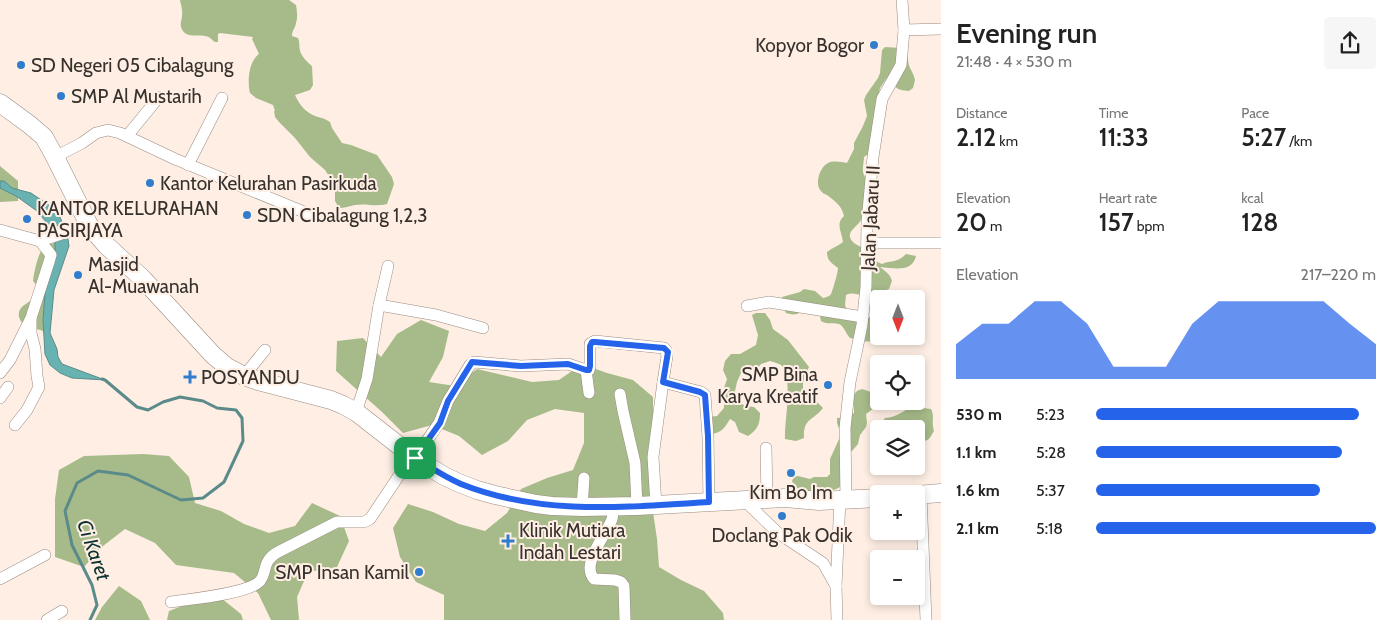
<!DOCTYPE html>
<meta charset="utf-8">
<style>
body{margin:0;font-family:Cabin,sans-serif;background:#f6f6f6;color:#222;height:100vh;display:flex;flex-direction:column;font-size:19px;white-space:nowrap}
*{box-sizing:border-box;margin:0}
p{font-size:16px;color:#767676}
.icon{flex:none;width:28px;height:28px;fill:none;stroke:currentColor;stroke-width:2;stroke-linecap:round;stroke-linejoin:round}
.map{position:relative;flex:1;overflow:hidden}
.sheet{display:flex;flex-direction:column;background:#fff;width:450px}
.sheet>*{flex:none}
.needle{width:32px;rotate:180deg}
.controls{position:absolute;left:870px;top:290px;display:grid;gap:10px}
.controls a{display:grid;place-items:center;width:55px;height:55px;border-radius:5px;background:#fff;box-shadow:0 2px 8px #0003;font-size:25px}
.pin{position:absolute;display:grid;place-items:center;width:42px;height:42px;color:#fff;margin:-21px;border-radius:10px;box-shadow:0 2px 8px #0006}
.round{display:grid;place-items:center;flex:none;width:52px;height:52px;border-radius:5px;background:#f6f6f6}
.headline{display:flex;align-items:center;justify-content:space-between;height:85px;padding:0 15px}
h1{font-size:28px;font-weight:600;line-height:38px}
.figures{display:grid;grid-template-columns:repeat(3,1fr);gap:8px;height:85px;padding:5px 15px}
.figures div{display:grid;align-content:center}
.figures b{font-size:25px;font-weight:600}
.figures small{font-size:14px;font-weight:400}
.figures p{font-size:14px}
.chart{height:140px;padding:10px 15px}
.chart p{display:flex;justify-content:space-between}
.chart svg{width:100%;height:90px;margin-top:5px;fill:#2563eb;opacity:.7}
ul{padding:0 15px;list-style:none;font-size:16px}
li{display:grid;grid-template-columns:80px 60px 1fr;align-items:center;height:38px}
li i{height:12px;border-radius:6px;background:#2563eb}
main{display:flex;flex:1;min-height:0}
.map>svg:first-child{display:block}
.forest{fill:#a6bb89}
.water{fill:#69b2b2;stroke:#5a8b8a}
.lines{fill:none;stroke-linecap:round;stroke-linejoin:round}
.stream{stroke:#5a8b8a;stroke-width:3}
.street-casing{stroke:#9a8b81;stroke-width:12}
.primary-casing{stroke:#9a8b81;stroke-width:19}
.street{stroke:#fff;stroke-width:11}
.primary{stroke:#fff;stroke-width:18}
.route-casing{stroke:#fff;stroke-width:10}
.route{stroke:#2563eb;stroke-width:6}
.poi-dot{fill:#307dcd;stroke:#feeee3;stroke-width:2}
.labels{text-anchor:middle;stroke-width:4;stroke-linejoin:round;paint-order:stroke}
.poi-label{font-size:19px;fill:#37312d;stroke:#feeee3;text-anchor:start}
.street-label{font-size:19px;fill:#37312d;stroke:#feeee3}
.water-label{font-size:20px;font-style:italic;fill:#0a3030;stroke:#feeee3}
</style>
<main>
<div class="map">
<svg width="941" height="620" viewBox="0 0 941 620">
<rect width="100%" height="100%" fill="#feeee3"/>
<g class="forest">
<path d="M180 0H289L296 5C297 11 298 17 296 23 295 29 292 30 292 36L298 38C300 43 299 46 300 51 302 57 307 62 312 66L313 85 310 90 295 95C299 104 305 112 315 116 321 118 324 118 330 122L332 128 342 143 351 145 377 155 392 177 394 184 387 204C376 207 366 203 355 205 349 206 345 208 339 208L335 201V186L331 179 325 170 310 157 295 138 279 122 275 117 274 111H275L273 105 256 98 250 93C247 81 249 61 259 54L252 39 253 37 220 33 218 34V42H215C212 40 209 36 205 36 196 34 185 39 181 27 180 22 182 20 182 16 183 11 181 5 180 0Z"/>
<path d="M885 47 901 48C911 58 906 57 910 68 912 72 914 75 915 80L913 88 909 91C896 90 895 88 890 77L886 79 880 88 869 149 868 154 864 157C864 165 860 173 867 179 866 192 865 205 862 218 860 225 848 230 850 237 851 243 860 246 864 249 871 255 873 261 882 264 891 260 898 263 906 254L916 256C912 273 894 268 880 267 886 272 890 274 892 281L889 289C883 291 877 296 870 296 861 297 855 291 846 295L845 305 848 313 863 320 871 316H879V336H884C874 345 862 341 850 338 846 334 844 326 839 324 832 322 828 325 821 321L820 316 802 312C796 315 792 315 786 313L781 302 782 297 800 292 804 289 815 291 823 298C826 297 829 297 831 294 833 290 838 272 838 268 832 263 827 261 827 252 832 248 838 246 843 242 842 232 835 224 844 216 842 206 835 201 827 195 825 194 822 193 821 191 814 184 820 167 828 163 833 160 842 162 847 163L854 149V143L863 126 867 116 864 100 866 95 878 78 880 73 882 50Z"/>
<polygon points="0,166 18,181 18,201 0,202"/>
<path d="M55 243V258L43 320 44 332C39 328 34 330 29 328 19 323 15 313 23 306 25 304 28 303 30 301 34 298 36 291 38 287L33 281C34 272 38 254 43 248 46 244 51 244 55 243Z"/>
<path d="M756 313H765L770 320 773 329 788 340 809 367C803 380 800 385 807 399L817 402 823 408C813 421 803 418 804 438L796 441 785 439C784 421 794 378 781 365 778 363 773 362 770 361L761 364 758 368 747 369 741 373 737 382 735 391 738 401 745 406 754 407 760 413C760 425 757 430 748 436L739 432 735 422 730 419C724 429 721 433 710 434L708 417 717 416 724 408V388L727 379 723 370 725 361 731 354H740L756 345 758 335 752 315Z"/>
<polygon points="421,320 449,331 443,357 429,382 455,386 477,369 532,382 559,380 582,364 607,373 633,380 653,397 653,512 657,539 659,567 681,580 704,591 723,613 724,620 444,620 444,595 416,582 400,557 393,528 408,504 433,512 459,524 485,531 507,513 521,489 547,478 573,470 584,443 584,413 555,409 527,420 508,441 482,455 459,436 432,425 403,433 382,412 336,371 337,341 363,338 381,357 397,334"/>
<path d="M862 389 874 393 879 400 878 405 866 414 867 423 866 427 860 435 858 444 852 451 847 452 841 486C829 496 798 497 792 481L794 477 798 476 810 479 814 477H827L830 474V459L840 437V432L837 423V418L846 417 854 413C855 404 849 392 862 389Z"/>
<path d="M916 404 923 408 931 409C935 416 931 422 934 431L929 439 925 441 920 439 916 440V429H881L882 422 885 418C896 418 906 409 916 404Z"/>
<polygon points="143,454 169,456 189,477 195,503 221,511 244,524 269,533 295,526 312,503 340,516 349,541 337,567 308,572 297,597 299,620 271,620 258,593 234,573 176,565 155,543 125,529 103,546 84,567 55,557 55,499 59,470 84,456"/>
<polygon points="119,586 141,601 150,620 95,620 102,607"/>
<polygon points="221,598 241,614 243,620 167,620 169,611 195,601"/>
</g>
<g class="water">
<polygon points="0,181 4,181 12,188 31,193 50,206 59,215 63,224 51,228 37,211 16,196 0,188"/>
<polygon points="65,236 68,239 69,246 54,290 50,333 57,349 58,357 62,364 105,380 72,378 60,373 50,365 45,354 43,320 45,293 55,258 55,239"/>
</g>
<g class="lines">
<polyline class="stream" points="90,620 97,605 92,585 72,545 65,511 77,483 98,471 128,475 181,500 203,498 224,482 243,441 242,418 236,410 217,408 203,401 180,397 163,402 148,410 137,407 105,380 102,379"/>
<g class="street-casing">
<g id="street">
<polyline points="904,30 941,29"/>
<polyline points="127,136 159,97"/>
<polyline points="55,157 82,143 96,133 108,130 120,133 175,159 309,214"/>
<polyline points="188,165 222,98"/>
<polyline points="0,230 40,241"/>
<polyline points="867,243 941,243"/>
<polyline points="379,305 436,315 483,328"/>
<polyline points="747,306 769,302 863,317"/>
<polyline points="586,370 589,393"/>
<polyline points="0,373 10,360 31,318 49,262 51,255 40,241 89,225"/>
<polyline points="244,376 265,350"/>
<polyline points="663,382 701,392 705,395 708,437 709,502"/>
<polyline points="620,394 623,411 635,463 637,506"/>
<polyline points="0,398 8,387"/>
<polyline points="356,412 367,379 379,305 388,266"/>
<polyline points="15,425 27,410 39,387 37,376 35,349 31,333 31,320"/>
<polyline points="766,448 767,499"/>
<polyline points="921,495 926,620"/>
<polyline points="749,500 750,506 778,533 823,563 836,586"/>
<polyline points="846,500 845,428 850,382 862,325 866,287 867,222 873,157 882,99 901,65 904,30 902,0"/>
<polyline points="582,507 584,478"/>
<path d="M613 507C613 511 613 515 612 519 607 534 580 564 594 579L615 580 621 582 624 586 625 620"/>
<polyline points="0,579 45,555"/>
<path d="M171 602C190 599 246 594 259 582 265 577 264 567 268 561 271 556 276 553 280 551L337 522H364L370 519 406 465 415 458 439 423 448 401 470 365 474 362 521 366 568 364 586 370H589L590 367V344L595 341 664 348 666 350 667 356 663 382 653 457 656 505"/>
<polyline points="47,620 62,611"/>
<polyline points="837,620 836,586 840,500"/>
</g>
</g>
<g class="primary-casing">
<g id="primary">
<polyline points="0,103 30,125 44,137 55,157 89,225 106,245 143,279 213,355 227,367 244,376 258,381 331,400 343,405 356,412 415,458 444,476 459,483 477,490 495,495 536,504 552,506 582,507 637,506 785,498 819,501 879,498"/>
<polyline points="916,495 941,493"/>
</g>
</g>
<use href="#street" class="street"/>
<use href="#primary" class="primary"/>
</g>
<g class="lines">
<g class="route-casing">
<path id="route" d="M592 342H595L664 348 668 352 663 382 700 392 705 395 708 436 709 502C625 507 541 516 461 484 445 477 430 467 415 458L440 423 448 401 472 362 521 366 568 364 586 370H589L590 366V346Z"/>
</g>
<use href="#route" class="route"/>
</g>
<g class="poi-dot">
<circle cx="874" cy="45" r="5"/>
<circle cx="21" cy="65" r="5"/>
<circle cx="61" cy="96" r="5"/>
<circle cx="150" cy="183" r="5"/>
<circle cx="247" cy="215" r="5"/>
<circle cx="27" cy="219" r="5"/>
<circle cx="78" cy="275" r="5"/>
<path d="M187.5 369.5h5v5h5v5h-5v5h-5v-5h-5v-5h5z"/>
<circle cx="828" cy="385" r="5"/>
<circle cx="791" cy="473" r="5"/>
<circle cx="782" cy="516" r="5"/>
<path d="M505.5 533.5h5v5h5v5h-5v5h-5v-5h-5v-5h5z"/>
<circle cx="419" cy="572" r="5"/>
</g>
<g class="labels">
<g class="poi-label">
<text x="864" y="52" text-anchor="end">Kopyor Bogor</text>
<text x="31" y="72">SD Negeri 05 Cibalagung</text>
<text x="71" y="103">SMP Al Mustarih</text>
<text x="160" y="190">Kantor Kelurahan Pasirkuda</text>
<text x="37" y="215">KANTOR KELURAHAN<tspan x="37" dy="22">PASIRJAYA</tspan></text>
<text x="257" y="222">SDN Cibalagung 1,2,3</text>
<text x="88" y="271">Masjid<tspan x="88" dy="22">Al-Muawanah</tspan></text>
<text x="818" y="381" text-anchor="end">SMP Bina<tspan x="818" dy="22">Karya Kreatif</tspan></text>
<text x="201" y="384">POSYANDU</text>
<text x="791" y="499" text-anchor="middle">Kim Bo Im</text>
<text x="519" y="537">Klinik Mutiara<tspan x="519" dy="22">Indah Lestari</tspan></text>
<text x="782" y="542" text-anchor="middle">Doclang Pak Odik</text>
<text x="409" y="579" text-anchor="end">SMP Insan Kamil</text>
</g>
<g class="street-label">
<text transform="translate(870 218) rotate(-87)" y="7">Jalan Jabaru II</text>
</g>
<g class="water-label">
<text transform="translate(94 550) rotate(70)" y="7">Ci Karet</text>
</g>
</g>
</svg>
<div class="controls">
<a><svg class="needle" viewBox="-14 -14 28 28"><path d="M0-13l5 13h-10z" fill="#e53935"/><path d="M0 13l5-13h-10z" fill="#767676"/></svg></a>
<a><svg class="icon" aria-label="locate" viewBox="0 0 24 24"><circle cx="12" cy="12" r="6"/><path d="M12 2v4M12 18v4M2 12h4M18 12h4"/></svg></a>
<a><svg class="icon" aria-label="layers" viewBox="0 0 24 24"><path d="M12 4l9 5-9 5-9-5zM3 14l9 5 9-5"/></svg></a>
<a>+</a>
<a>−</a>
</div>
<div class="pin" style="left:415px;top:458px;background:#1e9e55"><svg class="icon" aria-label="arrive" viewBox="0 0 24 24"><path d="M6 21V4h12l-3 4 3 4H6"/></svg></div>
</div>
<section class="sheet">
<div class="headline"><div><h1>Evening run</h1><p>21:48 · 4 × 530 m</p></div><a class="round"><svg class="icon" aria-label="share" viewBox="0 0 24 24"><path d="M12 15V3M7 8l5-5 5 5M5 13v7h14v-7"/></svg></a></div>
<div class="figures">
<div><p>Distance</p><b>2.12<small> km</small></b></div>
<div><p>Time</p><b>11:33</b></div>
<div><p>Pace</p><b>5:27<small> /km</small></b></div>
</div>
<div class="figures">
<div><p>Elevation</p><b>20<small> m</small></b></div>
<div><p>Heart rate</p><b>157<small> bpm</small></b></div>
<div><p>kcal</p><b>128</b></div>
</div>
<div class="chart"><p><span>Elevation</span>217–220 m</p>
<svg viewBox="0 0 160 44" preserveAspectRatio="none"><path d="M0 44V27L10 17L20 17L30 6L40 6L50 17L60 38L70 38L80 38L90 17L100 6L110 6L120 6L130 6L140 6L150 17L160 27V44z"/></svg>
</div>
<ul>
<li><b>530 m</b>5:23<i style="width:94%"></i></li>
<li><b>1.1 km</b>5:28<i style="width:88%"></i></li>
<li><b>1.6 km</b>5:37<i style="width:80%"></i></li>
<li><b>2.1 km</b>5:18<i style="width:100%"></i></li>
</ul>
</section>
</main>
